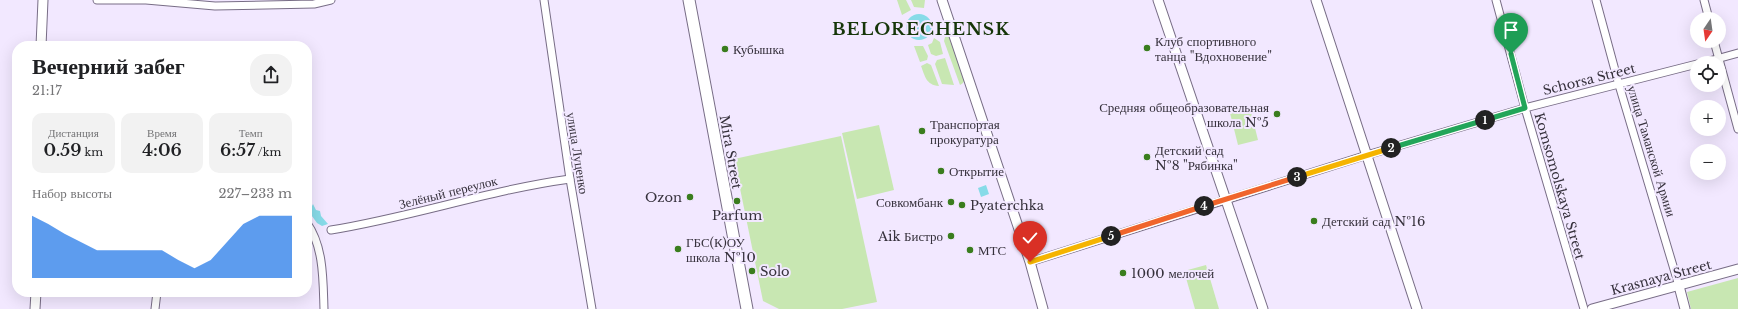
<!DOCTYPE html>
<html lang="ru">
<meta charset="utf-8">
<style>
body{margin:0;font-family:"Libre Baskerville",serif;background:#f2f2f2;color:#202124;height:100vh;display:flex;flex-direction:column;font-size:15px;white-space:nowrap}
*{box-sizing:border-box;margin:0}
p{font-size:13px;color:#757577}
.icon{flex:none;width:22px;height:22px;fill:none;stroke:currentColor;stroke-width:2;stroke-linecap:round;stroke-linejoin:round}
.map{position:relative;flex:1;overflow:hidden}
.details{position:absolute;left:12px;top:41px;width:300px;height:256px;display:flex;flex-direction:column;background:#fff;border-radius:16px;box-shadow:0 4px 16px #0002}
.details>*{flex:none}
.needle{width:26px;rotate:193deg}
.fabs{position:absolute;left:1690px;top:12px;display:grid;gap:8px}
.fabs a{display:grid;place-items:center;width:36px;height:36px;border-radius:50%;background:#fff;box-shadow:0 4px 16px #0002;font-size:20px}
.pin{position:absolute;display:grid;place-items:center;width:34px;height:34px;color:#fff;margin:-41px -17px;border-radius:50% 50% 50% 0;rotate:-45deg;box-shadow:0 0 4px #0007}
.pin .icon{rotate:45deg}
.km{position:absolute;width:20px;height:20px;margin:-10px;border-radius:50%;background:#222;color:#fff;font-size:11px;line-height:20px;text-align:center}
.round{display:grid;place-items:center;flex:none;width:42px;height:42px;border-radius:16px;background:#f2f2f2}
.headline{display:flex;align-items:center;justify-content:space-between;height:68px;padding:0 20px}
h1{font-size:22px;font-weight:600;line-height:30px}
.metrics{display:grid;grid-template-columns:repeat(3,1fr);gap:6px;height:68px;padding:4px 20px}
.metrics div{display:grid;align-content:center;border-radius:10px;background:#f2f2f2;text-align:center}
.metrics b{font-size:17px;font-weight:600}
.metrics small{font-size:11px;font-weight:400}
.metrics p{font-size:11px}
.chart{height:112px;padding:8px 20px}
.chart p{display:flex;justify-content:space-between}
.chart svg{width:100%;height:72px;margin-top:4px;fill:#1a73e8;opacity:.7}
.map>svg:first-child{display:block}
.green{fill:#c8e7b2}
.water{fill:#87dbe8}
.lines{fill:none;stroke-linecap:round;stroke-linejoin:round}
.minor-casing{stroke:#786d86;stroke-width:9}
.tertiary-casing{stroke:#786d86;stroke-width:11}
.secondary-casing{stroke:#786d86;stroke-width:13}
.minor{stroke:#fff;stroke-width:7}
.tertiary{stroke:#fff;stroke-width:9}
.secondary{stroke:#fff;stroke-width:11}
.split-1-casing{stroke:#fff;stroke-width:8}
.split-2-casing{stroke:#fff;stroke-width:8}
.split-3-casing{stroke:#fff;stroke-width:8}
.split-4-casing{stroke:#fff;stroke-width:8}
.split-5-casing{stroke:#fff;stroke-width:8}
.split-6-casing{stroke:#fff;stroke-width:8}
.split-1{stroke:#22a559;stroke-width:5}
.split-2{stroke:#22a559;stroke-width:5}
.split-3{stroke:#f5b400;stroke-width:5}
.split-4{stroke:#f0652b;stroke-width:5}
.split-5{stroke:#f0652b;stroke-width:5}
.split-6{stroke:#f5b400;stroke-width:5}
.poi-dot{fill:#3a7d1e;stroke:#f2e8ff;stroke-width:1.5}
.labels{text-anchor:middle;stroke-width:4;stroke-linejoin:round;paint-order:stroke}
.poi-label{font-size:13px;fill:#36313c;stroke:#f2e8ff;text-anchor:start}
.street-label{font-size:13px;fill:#36313c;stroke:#f2e8ff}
.district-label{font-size:17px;font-weight:bold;letter-spacing:1px;fill:#163609;stroke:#f2e8ff}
</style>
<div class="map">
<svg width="1738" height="309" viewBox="0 0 1738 309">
<rect width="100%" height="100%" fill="#f2e8ff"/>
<g class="green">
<polygon points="897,0 906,0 911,10 902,15"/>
<polygon points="911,0 925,0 924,8 914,7"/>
<polygon points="946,33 953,43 965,79 963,83 960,85 944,41"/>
<polygon points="934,38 940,42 943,54 936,56 931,54 928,45 932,43"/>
<polygon points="914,46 923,46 928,56 927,60 920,62"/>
<polygon points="945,58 954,85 942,84 935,64 937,60"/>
<path d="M927 63 931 65 939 86C926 85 925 76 921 66Z"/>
<polygon points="1250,108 1258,140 1238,145 1230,113"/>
<polygon points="879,125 894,190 857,199 842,133"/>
<polygon points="841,136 877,302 842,309 779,309 763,301 734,159"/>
<polygon points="1206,265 1219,309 1195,309 1184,271"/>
<polygon points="1738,278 1738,309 1691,309 1687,292"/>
</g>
<g class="water">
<circle cx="919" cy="27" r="13"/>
<polygon points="986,185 989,194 981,197 978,188"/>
<polygon points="313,204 316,210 320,211 321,216 328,224 322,226 317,223 309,212"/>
</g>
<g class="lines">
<g class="minor-casing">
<g id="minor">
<polyline points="97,0 146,0 215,6 314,4 331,0"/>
<polyline points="544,0 570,179 592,309"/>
<polyline points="1496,0 1525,108 1584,309"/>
<polyline points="1596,0 1619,85 1679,286"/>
<polyline points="1704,0 1709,19"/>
<polyline points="1714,41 1738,129"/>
<polyline points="1702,63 1738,53"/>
<path d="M307 223C324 247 323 281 324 309"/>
<path d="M331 230C412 217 489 190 570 179"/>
<polyline points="1030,262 1367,155 1525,108 1697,64"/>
<polyline points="155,309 157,292"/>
</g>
</g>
<g class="tertiary-casing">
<g id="tertiary">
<polyline points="942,0 1030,262 1043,309"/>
<polyline points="1158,0 1263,309"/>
<polyline points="1316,0 1417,309"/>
<polyline points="41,46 43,0"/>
<polyline points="1679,286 1685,309"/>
<polyline points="35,309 36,292"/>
<polyline points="1592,309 1738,269"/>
</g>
</g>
<g class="secondary-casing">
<polyline id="secondary" points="689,0 747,309"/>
</g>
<use href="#minor" class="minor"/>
<use href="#tertiary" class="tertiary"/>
<use href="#secondary" class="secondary"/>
</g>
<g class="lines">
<g class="split-1-casing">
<polyline id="split-1" points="1485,120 1525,108 1511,54"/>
</g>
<g class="split-2-casing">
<polyline id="split-2" points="1391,148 1485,120"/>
</g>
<g class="split-3-casing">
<polyline id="split-3" points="1297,177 1391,148"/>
</g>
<g class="split-4-casing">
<polyline id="split-4" points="1204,206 1297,177"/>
</g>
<g class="split-5-casing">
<polyline id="split-5" points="1111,236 1204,206"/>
</g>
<g class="split-6-casing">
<polyline id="split-6" points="1030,262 1111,236"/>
</g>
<use href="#split-1" class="split-1"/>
<use href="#split-2" class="split-2"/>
<use href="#split-3" class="split-3"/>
<use href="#split-4" class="split-4"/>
<use href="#split-5" class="split-5"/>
<use href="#split-6" class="split-6"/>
</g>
<g class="poi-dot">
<circle cx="1147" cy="48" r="4"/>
<circle cx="725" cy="49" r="4"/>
<circle cx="1277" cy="114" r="4"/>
<circle cx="922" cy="131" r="4"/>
<circle cx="1147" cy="157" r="4"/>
<circle cx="941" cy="171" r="4"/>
<circle cx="690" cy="197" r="4"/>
<circle cx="737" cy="201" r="4"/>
<circle cx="951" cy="202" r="4"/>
<circle cx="962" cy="205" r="4"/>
<circle cx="1314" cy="221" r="4"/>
<circle cx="951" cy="236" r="4"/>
<circle cx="678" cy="249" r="4"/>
<circle cx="970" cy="250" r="4"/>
<circle cx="752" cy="271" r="4"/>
<circle cx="1123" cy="273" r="4"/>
</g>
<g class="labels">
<g class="poi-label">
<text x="1155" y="46">Клуб спортивного<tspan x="1155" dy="15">танца "Вдохновение"</tspan></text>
<text x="733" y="54">Кубышка</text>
<text x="1269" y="112" text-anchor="end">Средняя общеобразовательная<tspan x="1269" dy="15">школа №5</tspan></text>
<text x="930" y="129">Транспортая<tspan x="930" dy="15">прокуратура</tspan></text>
<text x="1155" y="155">Детский сад<tspan x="1155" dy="15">№8 "Рябинка"</tspan></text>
<text x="949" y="176">Открытие</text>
<text x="682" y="202" text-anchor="end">Ozon</text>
<text x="943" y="207" text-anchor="end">Совкомбанк</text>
<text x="970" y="210">Pyaterchka</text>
<text x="737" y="220" text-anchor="middle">Parfum</text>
<text x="1322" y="226">Детский сад №16</text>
<text x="943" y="241" text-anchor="end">Aik Бистро</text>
<text x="686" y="247">ГБС(К)ОУ<tspan x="686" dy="15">школа №10</tspan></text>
<text x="978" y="255">МТС</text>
<text x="760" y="276">Solo</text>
<text x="1131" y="278">1000 мелочей</text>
</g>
<g class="street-label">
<text transform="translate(1589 79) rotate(-14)" y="5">Schorsa Street</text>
<text transform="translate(1652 151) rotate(73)" y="5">улица Таманской Армии</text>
<text transform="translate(731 152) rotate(80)" y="5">Mira Street</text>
<text transform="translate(578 153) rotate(81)" y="5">улица Луценко</text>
<text transform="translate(1560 186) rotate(74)" y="5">Komsomolskaya Street</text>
<text transform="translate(448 192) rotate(-14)" y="5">Зелёный переулок</text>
<text transform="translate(1661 277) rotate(-15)" y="5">Krasnaya Street</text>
</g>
<g class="district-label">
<text x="921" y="35">BELORECHENSK</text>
</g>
</g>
</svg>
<div class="fabs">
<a><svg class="needle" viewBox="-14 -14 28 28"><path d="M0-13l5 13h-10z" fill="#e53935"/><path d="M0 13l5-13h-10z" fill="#757577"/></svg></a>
<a><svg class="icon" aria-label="locate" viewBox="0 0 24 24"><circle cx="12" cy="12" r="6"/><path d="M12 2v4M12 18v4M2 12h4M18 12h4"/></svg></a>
<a>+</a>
<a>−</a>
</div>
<div class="pin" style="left:1511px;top:54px;background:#1e9e55"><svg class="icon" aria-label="arrive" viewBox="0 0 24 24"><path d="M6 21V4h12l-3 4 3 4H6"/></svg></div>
<div class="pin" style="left:1030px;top:262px;background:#d93025"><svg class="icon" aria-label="check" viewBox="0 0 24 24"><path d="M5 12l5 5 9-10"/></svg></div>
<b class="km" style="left:1485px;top:120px">1</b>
<b class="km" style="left:1391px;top:148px">2</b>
<b class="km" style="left:1297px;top:177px">3</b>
<b class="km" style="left:1204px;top:206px">4</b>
<b class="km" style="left:1111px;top:236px">5</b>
<section class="details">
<div class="headline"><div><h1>Вечерний забег</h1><p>21:17</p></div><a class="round"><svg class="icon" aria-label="share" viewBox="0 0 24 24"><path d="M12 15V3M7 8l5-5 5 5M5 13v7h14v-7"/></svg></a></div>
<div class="metrics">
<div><p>Дистанция</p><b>0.59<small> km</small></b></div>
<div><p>Время</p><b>4:06</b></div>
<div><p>Темп</p><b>6:57<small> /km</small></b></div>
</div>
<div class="chart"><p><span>Набор высоты</span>227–233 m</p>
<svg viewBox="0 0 160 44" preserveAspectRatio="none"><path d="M0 44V6L10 11L20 17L30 22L40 27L50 27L60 27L70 27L80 27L90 33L100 38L110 33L120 22L130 11L140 6L150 6L160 6V44z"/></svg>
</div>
</section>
</div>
